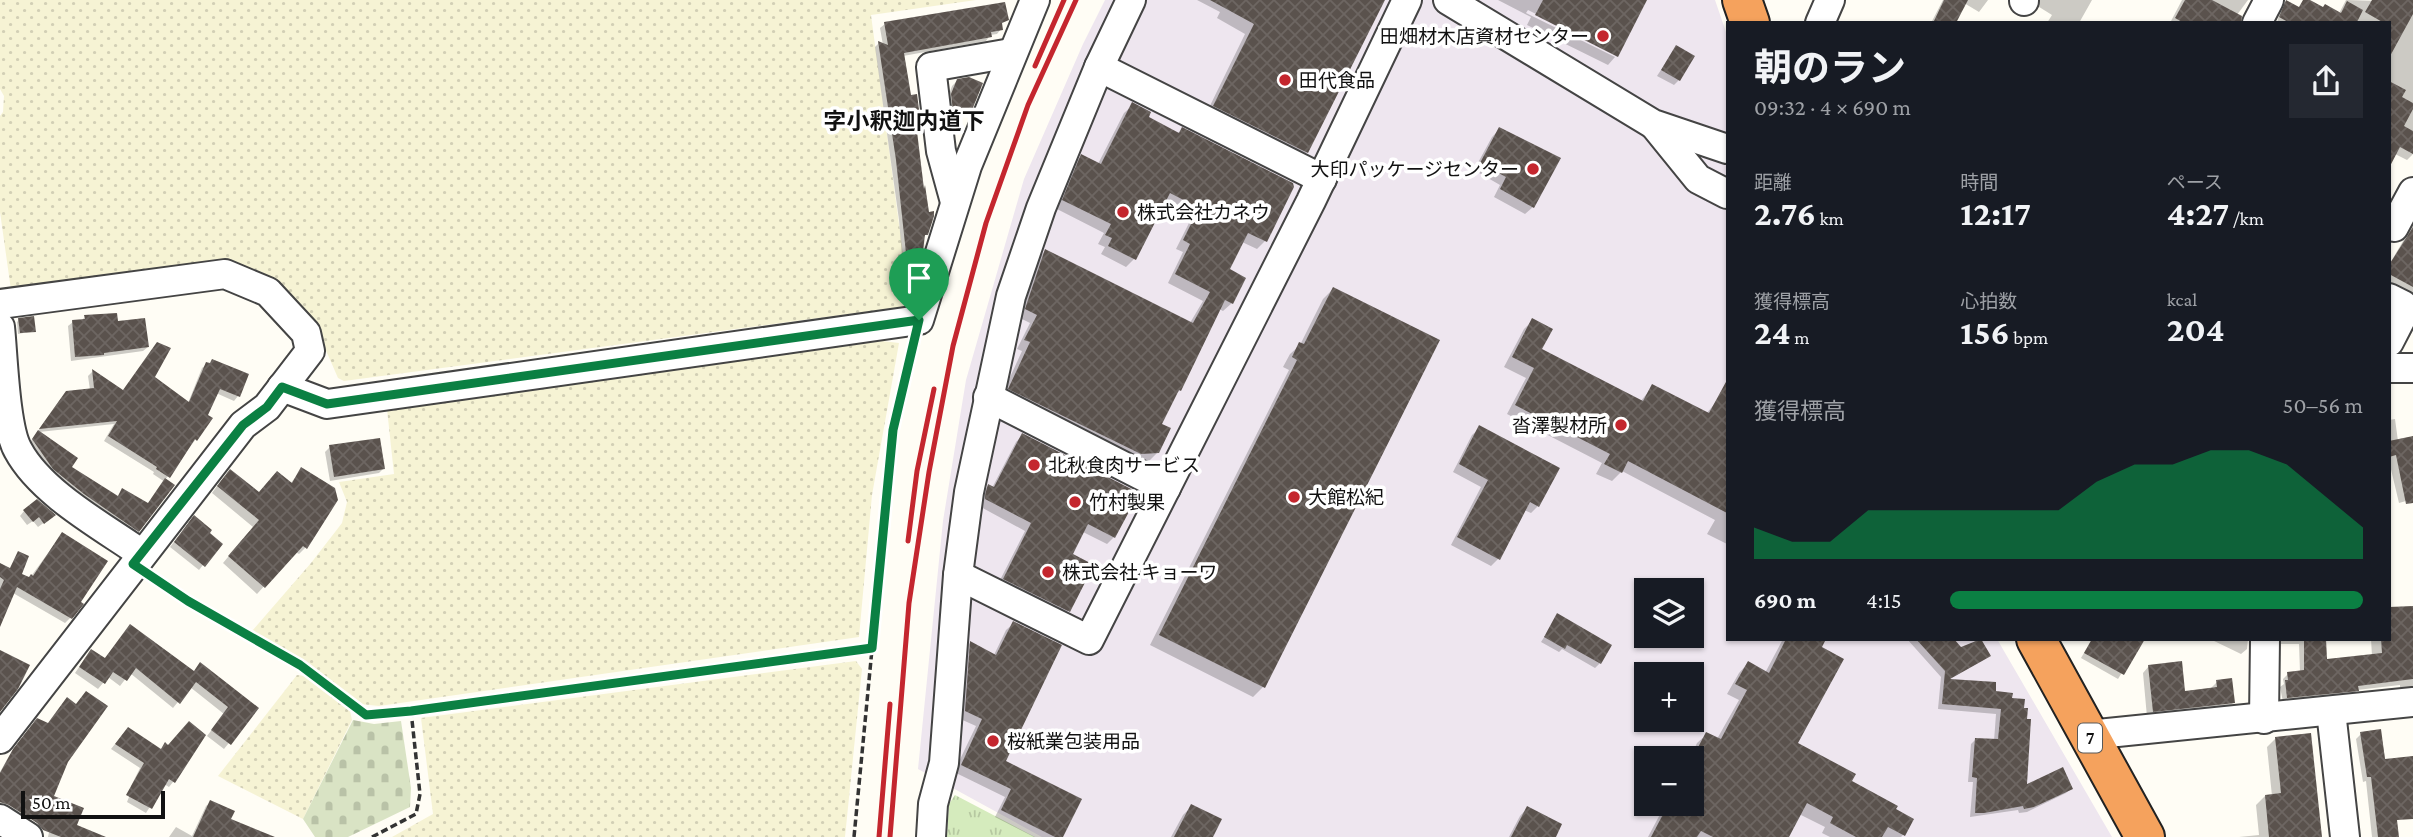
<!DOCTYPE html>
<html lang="ja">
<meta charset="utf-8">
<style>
body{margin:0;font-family:"Crimson Pro","Noto Sans JP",serif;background:#242831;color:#f1f3f6;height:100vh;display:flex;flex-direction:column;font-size:26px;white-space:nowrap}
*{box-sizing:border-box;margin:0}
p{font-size:23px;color:#9ea1a6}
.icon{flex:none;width:38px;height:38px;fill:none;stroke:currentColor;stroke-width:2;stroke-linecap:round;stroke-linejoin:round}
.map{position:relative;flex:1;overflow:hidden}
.side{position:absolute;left:1726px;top:21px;width:665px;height:620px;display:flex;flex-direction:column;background:#171b24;border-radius:0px;box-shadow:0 2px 5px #0004}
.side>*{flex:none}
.fabs{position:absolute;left:1634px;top:578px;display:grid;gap:14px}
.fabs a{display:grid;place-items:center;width:70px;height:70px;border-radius:0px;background:#171b24;box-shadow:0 2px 5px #0004;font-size:35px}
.scale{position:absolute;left:21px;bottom:18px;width:144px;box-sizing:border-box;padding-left:7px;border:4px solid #111;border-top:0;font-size:19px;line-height:24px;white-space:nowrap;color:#111;-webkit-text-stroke:5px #fff;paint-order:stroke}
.pin{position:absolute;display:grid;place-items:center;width:60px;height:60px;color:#fff;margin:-72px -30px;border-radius:50% 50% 50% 0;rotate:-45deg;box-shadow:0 0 7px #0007}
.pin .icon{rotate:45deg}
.round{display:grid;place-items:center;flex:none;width:74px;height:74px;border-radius:0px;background:#242831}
.headline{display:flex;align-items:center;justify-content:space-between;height:119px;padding:0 28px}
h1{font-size:38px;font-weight:700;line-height:52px}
.stats{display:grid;grid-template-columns:repeat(3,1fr);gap:10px;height:119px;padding:7px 28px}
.stats div{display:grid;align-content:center}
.stats b{font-size:35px;font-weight:700}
.stats small{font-size:19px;font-weight:400}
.stats p{font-size:19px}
.chart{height:196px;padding:14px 28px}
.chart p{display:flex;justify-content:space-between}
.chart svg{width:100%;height:126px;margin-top:7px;fill:#0b8043;opacity:.7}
ul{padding:0 28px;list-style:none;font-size:23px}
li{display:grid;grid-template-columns:112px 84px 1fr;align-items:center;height:52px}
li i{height:18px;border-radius:9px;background:#0b8043}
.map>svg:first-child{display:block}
.industrial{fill:#eee6ef;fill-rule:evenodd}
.farmland{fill:url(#farmland-dots)}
.grass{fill:url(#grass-tufts)}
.cemetery{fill:url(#cemetery-stones)}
.shadow{fill:#0003;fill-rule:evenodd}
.building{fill:url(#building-cross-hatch)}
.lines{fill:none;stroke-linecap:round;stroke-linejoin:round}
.minor-casing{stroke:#444;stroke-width:32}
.highway-casing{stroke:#222;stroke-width:42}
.path{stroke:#333;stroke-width:3.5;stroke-dasharray:7 3.5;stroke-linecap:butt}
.minor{stroke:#fff;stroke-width:28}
.highway{stroke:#f5a25d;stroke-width:38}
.rail{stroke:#c4262e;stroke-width:5}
.route-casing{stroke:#fff;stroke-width:14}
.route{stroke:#0b8043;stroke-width:9}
.poi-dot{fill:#c4262e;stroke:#fff;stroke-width:2.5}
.labels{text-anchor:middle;stroke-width:7;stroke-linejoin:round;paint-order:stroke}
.shield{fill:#fff;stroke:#585858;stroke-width:2}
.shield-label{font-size:18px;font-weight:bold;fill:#111}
.poi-label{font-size:19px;fill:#111;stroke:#fff;text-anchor:start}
.quarter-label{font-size:23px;font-weight:bold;fill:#111;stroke:#fff}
</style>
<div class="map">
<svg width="2413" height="837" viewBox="0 0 2413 837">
<defs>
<pattern id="farmland-dots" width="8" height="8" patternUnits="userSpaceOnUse" patternTransform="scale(1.75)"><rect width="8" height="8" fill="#f6f3d4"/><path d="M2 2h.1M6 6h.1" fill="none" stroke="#d2cfb5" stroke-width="1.8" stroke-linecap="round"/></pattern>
<pattern id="grass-tufts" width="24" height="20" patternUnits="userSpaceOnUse" patternTransform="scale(1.75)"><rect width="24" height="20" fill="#d5ebbd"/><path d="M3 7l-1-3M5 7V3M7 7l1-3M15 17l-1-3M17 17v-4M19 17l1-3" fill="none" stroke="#b6c8a1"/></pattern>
<pattern id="cemetery-stones" width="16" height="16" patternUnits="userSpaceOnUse" patternTransform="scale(1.75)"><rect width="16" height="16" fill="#d9e3c4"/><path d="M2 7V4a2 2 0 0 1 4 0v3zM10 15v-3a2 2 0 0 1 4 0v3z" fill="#b9c2a7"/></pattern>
<pattern id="building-cross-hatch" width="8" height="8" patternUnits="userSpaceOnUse" patternTransform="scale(1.75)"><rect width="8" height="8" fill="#5a524d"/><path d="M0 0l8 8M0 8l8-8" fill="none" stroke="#6d6662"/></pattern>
</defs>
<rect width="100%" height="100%" fill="#fffdf5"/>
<path class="industrial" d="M1105 0H1715L1727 35V639H1997L2112 837H1042L918 769 943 521 966 380 1024 179 1083 44ZM1647 590H1692V635H1647ZM1647 674H1692V719H1647ZM1647 758H1692V803H1647Z"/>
<g class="farmland">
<polygon points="0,0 976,0 871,15 910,306 344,381 338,378 318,332 300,303 262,272 232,263 184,265 11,290 0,212 0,116 3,112 4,96 0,89"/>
<polygon points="882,341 899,343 872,495 859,637 379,706 360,704 299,657 252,631 311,563 342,523 347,502 339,482 394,474 387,409"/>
<polygon points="856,661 862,669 845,837 392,837 433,814 421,718"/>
<polygon points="297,675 305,676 350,711 352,720 303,819 218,776"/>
</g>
<polygon class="grass" points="955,795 1035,837 947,837 949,804"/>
<polygon class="cemetery" points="353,720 374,724 401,721 411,788 410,807 348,837 315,837 303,819"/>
<g class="shadow">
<polygon points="1197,0 1383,0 1307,152 1297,162 1205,116 1245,34 1217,18 1220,12"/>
<polygon points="1498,0 1645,0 1616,57 1616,54 1528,10 1526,13 1615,57 1608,65 1527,25 1531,17"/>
<polygon points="1943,0 1988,0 1979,12 1964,3 1954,23 1931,23"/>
<polygon points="2037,0 2092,0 2079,23 2047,23 2052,15 2036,5"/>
<polygon points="2182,0 2248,0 2231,23 2170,23"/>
<polygon points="2346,0 2413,2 2413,154 2407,160 2395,154 2389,165 2389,23 2334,23"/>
<polygon points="2286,2 2298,8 2327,23 2277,23 2281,6"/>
<polygon points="1007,19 1000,25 1001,29 997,34 990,35 986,41 903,56 910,97 916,96 918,117 914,121 926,234 923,238 921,250 917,255 902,256 899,220 875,47 879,43 883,45 880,28 885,24"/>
<polygon points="1676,47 1679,80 1674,85 1657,76"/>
<polygon points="957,81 971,109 965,114 949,115 947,100 952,86"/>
<polygon points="1133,105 1146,118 1177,134 1182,129 1265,241 1257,249 1242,242 1227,270 1232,303 1223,311 1219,309 1180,390 1174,396 1160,425 1158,452 1149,461 1132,461 1001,397 1022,351 1017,349 1030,323 1018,317 1037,259 1045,251 1190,323 1203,301 1168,283 1183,252 1176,249 1192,217 1163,202 1135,258 1126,267 1101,254 1105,247 1098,244 1104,233 1055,208 1073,164 1082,156 1098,164 1124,113"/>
<polygon points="1500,129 1533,207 1525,214 1494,197 1500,185 1474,170 1492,137"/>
<polygon points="2413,224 2413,296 2389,283 2389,265"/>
<polygon points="1333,289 1263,687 1253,697 1150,645 1289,370 1283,367 1290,354 1300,345 1323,299"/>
<polygon points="85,317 116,323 148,347 143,351 71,361 68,326 73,322 81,321"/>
<polygon points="19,320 34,331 18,334 17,322"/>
<polygon points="1533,320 1540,350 1640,402 1653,386 1706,414 1717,401 1727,407 1727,544 1707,534 1715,520 1622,471 1612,481 1596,474 1602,463 1507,414 1526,378 1504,367 1524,329"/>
<path d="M207 364 238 396 234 401 216 393 196 439 165 480 134 535 63 486 28 445 62 397 90 390 88 376 92 372 123 392 153 378 188 403 202 368ZM114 424 104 441 154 472 153 474 165 482 148 505 122 490 117 497 69 467 39 432Z"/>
<polygon points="2395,419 2398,441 2413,438 2413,499 2399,503 2389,461 2389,420"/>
<polygon points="1480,428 1538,506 1531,513 1524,510 1498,559 1491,566 1451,545 1481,487 1453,472 1472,435"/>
<polygon points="1023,435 1114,537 1107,544 1083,532 1071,555 1068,611 1061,618 997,586 1025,531 979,506 981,493 988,486 992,488 1016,442"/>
<polygon points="330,447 383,469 379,473 330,481 325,452"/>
<polygon points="302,469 305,548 299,554 295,552 257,594 223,563 253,527 212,493 223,478 258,494 290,484"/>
<polygon points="24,511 49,519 38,527 33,521 27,525 20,516"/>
<polygon points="190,522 203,565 199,570 170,547"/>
<polygon points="62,534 71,617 65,623 13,593 0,624 0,565 29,579"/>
<polygon points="2413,608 2413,692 2400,691 2400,685 2357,690 2352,695 2283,702 2280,687 2284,684 2283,679 2288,674 2300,672 2299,644 2280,644 2280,639 2325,639 2325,661 2372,656 2371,639 2389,639 2389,609"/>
<polygon points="1558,616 1600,663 1595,668 1562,649 1559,652 1541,642"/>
<polygon points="1014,623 1003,762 1061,837 1034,837 995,817 1005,797 954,772 976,726 958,718 963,650 970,643 994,655 1006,630"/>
<polygon points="130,626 193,673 257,708 224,749 207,736 224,714 190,687 173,708 130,673 120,686 108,677 98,689 75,673 86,657 104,659"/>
<polygon points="1783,639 1824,639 1819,647 1796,744 1894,810 1903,835 1901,837 1830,837 1822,833 1825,827 1799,814 1787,837 1648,837 1666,803 1692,803 1692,758 1690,758 1697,743 1707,734 1717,739 1739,700 1727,694 1739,673 1748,663 1765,673"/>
<polygon points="1907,639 1951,639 1961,650 1979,639 1989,656 1948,680 1994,693 2011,694 2025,786 2071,788 2066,793 2027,812 2019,813 2018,810 1970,817 1973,782 1968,782 1971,744 1976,739 1994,741 1996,714 1938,709 1941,677"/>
<polygon points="2092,639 2131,639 2140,643 2118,679 2081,658"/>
<polygon points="2210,639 2248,639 2247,649 2241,654"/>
<polygon points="2149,666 2184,693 2210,689 2217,682 2233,703 2227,709 2147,717 2143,673"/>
<polygon points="76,705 67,761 52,797 84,837 48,837 51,823 0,806 0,772 9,756 32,725 47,725"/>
<polygon points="2380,731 2386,763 2413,758 2413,781 2391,784 2398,837 2372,837 2366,781 2363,782 2356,739 2361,734"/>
<polygon points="123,734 160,750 165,745 173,782 169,787 164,784 146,813 127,802 133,787 131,786 140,768 111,749"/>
<polygon points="2276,738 2320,837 2239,837 2259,835 2256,805 2265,796 2272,796 2267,747"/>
<polygon points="211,802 229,820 254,837 169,837 176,827 192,836 206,806"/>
<polygon points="1192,806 1211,837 1171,837 1183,815"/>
<polygon points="1527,808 1554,837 1509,837 1520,816"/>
</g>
<g class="building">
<polygon points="1210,0 1385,0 1308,153 1213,106 1254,24"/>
<polygon points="1543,0 1647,0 1618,57 1535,15"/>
<polygon points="1944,0 1968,0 1956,23 1933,23"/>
<polygon points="2185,0 2212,0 2242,16 2241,23 2184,23 2175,18"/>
<polygon points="2286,0 2299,7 2303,0 2310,0 2323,7 2325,4 2341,13 2347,1 2363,10 2357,22 2358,23 2290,23 2279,17"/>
<polygon points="2372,0 2413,0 2413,14 2389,58 2389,23 2384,23 2365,12"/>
<polygon points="1005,2 1009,20 1002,23 1003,30 991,32 992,37 904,53 911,95 917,94 920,117 915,115 924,189 925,185 929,212 934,211 934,216 928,235 925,235 923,251 906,253 896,160 878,41 888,45 884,22"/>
<polygon points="1676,45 1695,56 1680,81 1661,70"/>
<polygon points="969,77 983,83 972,110 953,111 951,94 957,79"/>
<polygon points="2389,81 2406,90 2402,97 2413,103 2413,109 2404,126 2413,131 2413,154 2400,147 2389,168"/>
<polygon points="1132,102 1151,112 1149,117 1179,133 1182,127 1293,183 1294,187 1267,242 1248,233 1230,269 1246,278 1233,304 1225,300 1181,391 1179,390 1162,424 1171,428 1159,453 1141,454 1008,389 1030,342 1024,340 1037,315 1025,309 1045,249 1193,323 1210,292 1175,274 1190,244 1183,240 1199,208 1170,193 1136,260 1108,246 1112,238 1105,235 1111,224 1062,200 1081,154 1101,164"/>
<polygon points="1499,127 1561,158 1534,208 1500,189 1506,177 1480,163"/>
<polygon points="2413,227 2413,287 2389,274 2389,265"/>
<polygon points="1333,287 1440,340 1265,688 1159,635 1297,360 1292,357 1299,342 1304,344"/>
<polygon points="117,313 118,321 145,318 149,347 104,353 104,355 75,357 72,320 85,319 84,315"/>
<polygon points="34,316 36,332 20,333 18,318"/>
<polygon points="1532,318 1553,329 1542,349 1643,401 1652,384 1709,413 1727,380 1727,513 1628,461 1622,473 1604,464 1610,454 1515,405 1534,368 1512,357"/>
<polygon points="157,342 171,348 155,377 189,402 206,362 210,363 212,359 249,374 240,397 220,389 208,415 213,418 197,441 195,439 170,478 156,469 157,467 108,436 117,421 39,429 66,391 94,388 92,369 123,390"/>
<polygon points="1479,425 1560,468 1539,507 1530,502 1500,560 1457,537 1488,480 1459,464"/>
<polygon points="38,430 78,458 72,467 118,496 122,488 148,503 165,478 175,485 139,532 84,494 53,469 32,439"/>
<polygon points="1022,433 1139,493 1115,538 1088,524 1073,554 1094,565 1070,612 1003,579 1031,523 985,499 985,495 988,484 994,487"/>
<polygon points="2413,436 2413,503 2406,504 2396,455 2389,457 2389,441"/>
<polygon points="380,438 385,469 334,477 329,445"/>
<polygon points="301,467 335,488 338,500 307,549 303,546 265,588 228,556 259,520 217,486 230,469 259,492 277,471 292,483"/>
<polygon points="37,499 56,515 44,524 39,517 33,522 23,510"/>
<polygon points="194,515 212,530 210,533 223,544 205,567 174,542"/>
<polygon points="62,532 108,561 81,602 84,604 72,619 17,587 0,627 0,589 4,580 0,577 0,563 10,568 18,551 29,556 22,574 29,577 31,574 33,576"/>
<polygon points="2413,606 2413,679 2358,686 2359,691 2287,698 2285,680 2288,680 2287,672 2304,670 2304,639 2326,639 2327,659 2382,653 2381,639 2389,639 2389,607"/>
<polygon points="1557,613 1612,645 1601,664 1567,645 1565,649 1544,637"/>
<polygon points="1013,621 1062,645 1006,761 1082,799 1063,837 1055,837 1001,810 1011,789 961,765 982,719 965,711 970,641 996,655"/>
<polygon points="130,624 194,671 200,662 259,708 231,745 211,730 228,707 196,682 180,704 136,668 127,681 113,672 105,684 79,667 91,649 105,658"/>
<polygon points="1786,639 1826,639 1822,647 1844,659 1798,743 1856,774 1852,781 1898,806 1896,809 1914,819 1905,836 1888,827 1882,837 1856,837 1830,823 1833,817 1807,803 1789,837 1713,837 1701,831 1697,837 1651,837 1669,803 1692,803 1692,759 1706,732 1721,739 1747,690 1735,684 1748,661 1769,673"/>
<polygon points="1916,639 1954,639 1961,647 1981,639 1991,656 1950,679 1996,682 1996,691 2013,693 2012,698 2025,699 2024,708 2028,708 2027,719 2031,719 2027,784 2063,767 2073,789 2034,807 2024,809 2023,806 1984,813 1975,813 1977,778 1972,777 1975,738 1998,739 2001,709 1942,704 1945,671"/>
<polygon points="2092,639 2145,639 2124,675 2084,653"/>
<polygon points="0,650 30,665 18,689 0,712"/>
<polygon points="2182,661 2185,691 2217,687 2216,680 2232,678 2235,703 2153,712 2148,665"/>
<polygon points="86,691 108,706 68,762 54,796 84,808 77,825 106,837 61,837 43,830 37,823 9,805 0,802 0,773 13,749 37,718 48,723 67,697 76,704"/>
<polygon points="189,721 206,735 175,783 169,779 152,809 126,795 144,763 115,744 128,727 161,749 165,742 168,745"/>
<polygon points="2381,729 2385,759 2413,756 2413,819 2397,820 2399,837 2378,837 2371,777 2367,777 2360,732"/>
<polygon points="2311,733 2322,837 2269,837 2265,795 2281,793 2275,737"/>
<polygon points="210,800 235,811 231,819 275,837 193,837"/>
<polygon points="1191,804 1222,819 1213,837 1174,837"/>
<polygon points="1527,806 1562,824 1556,837 1511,837"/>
</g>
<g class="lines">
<g class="minor-casing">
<g id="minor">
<polyline points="1448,0 1653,124 1727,149"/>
<polyline points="2024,1 2024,0"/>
<polyline points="1820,23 1830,0"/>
<polyline points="2257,23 2269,0"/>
<polyline points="1099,67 1322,179"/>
<polyline points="1655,126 1698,179 1727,194"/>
<polyline points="955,202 941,151 931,67 1011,53"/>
<polyline points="2394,227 2413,192"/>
<polyline points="2389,298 2403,305 2405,311 2389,342"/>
<polyline points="0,304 225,274 268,292 306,333 310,351 267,407 243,425 0,739"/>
<path d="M0 327C3 355 5 428 18 450 41 493 102 526 142 554"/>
<polyline points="2389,368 2413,368"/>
<polyline points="282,387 327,404 919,320 967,166 1035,0"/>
<polyline points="988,397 1166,488"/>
<polyline points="958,575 1089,640 1311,201 1407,0"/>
<polyline points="2331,711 2345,837"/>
<polyline points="2264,719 2265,639"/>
<polyline points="2088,735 2413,702"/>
<polyline points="0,819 28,837"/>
<polyline points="931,837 933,804 944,763 958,575 969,492 1011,296 1041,208 1099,67 1131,0"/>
</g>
</g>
<g class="highway-casing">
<g id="highway">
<polyline points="1742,0 1750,23"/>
<polyline points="2036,639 2145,837"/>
</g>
</g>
<g class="path">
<polyline points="153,577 188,601 300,665 366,714 411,711"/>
<polyline points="372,837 416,814 420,794 411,711 872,648"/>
<polyline points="854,837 893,430 913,343"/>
</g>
<use href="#minor" class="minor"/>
<use href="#highway" class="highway"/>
<g class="rail">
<polyline points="1035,66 1064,0"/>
<polyline points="908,541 917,471 934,389"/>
<polyline points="879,837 890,704"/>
<polyline points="890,837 909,603 929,472 953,346 986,223 1028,105 1076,0"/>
</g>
</g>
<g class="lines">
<g class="route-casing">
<polygon id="route" points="919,320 893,430 872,648 411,711 366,715 300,665 188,601 133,564 243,425 267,407 282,387 327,404"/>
</g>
<use href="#route" class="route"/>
</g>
<g class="poi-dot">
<circle cx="1603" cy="36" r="7"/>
<circle cx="1285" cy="80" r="7"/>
<circle cx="1533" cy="169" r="7"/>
<circle cx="1123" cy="212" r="7"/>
<circle cx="1621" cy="425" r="7"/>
<circle cx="1034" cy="465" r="7"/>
<circle cx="1294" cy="497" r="7"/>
<circle cx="1075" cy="502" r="7"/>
<circle cx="1048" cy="572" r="7"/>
<circle cx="993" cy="741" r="7"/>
</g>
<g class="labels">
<rect class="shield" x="2078" y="723.5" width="24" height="29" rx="5"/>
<g class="shield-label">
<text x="2090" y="744">7</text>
</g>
<g class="poi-label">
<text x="1589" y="43" text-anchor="end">田畑材木店資材センター</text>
<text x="1299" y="87">田代食品</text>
<text x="1519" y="176" text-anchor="end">大印パッケージセンター</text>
<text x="1137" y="219">株式会社カネウ</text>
<text x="1607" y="432" text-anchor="end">沓澤製材所</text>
<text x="1048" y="472">北秋食肉サービス</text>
<text x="1308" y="504">大館松紀</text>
<text x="1089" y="509">竹村製果</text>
<text x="1062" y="579">株式会社 キョーワ</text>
<text x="1007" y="748">桜紙業包装用品</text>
</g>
<g class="quarter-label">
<text x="904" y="129">字小釈迦内道下</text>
</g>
</g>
</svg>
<div class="fabs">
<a><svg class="icon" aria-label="layers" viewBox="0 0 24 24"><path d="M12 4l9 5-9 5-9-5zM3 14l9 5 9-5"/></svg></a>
<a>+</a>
<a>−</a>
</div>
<div class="scale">50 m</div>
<div class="pin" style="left:919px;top:320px;background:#1e9e55"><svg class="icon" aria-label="arrive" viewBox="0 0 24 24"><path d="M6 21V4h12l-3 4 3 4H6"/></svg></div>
<section class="side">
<div class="headline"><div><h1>朝のラン</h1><p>09:32 · 4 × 690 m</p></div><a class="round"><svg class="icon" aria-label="share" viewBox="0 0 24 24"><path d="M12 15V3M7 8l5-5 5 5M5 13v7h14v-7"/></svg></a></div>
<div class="stats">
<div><p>距離</p><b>2.76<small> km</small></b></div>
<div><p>時間</p><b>12:17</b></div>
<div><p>ペース</p><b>4:27<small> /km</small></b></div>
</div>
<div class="stats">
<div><p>獲得標高</p><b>24<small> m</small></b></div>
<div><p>心拍数</p><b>156<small> bpm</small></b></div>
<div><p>kcal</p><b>204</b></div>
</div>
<div class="chart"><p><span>獲得標高</span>50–56 m</p>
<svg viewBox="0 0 160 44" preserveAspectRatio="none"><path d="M0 44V33L10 38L20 38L30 27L40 27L50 27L60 27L70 27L80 27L90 17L100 11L110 11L120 6L130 6L140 11L150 22L160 33V44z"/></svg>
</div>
<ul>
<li><b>690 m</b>4:15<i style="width:100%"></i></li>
</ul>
</section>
</div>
